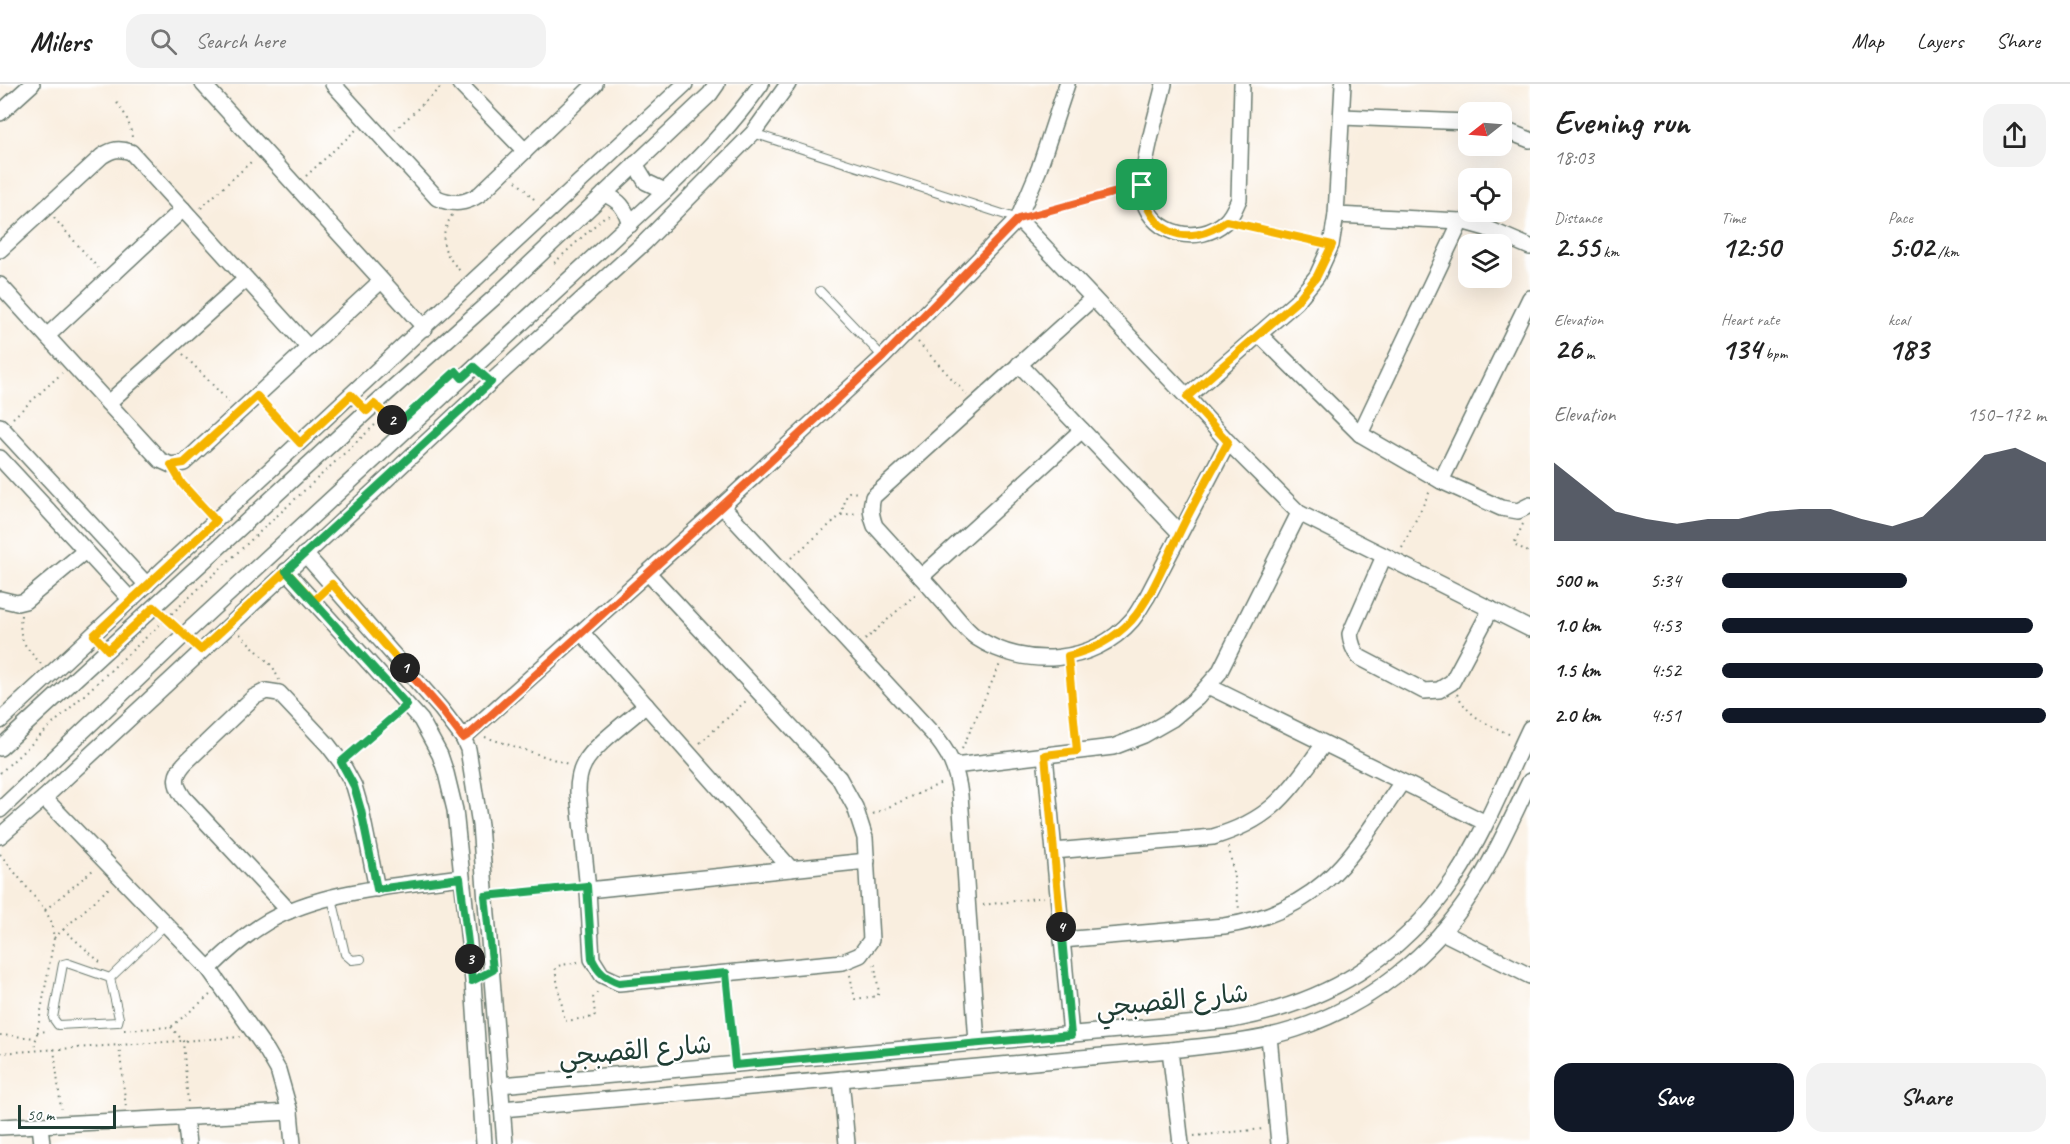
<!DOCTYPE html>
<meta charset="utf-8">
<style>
body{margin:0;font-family:Caveat,"Playpen Sans Arabic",sans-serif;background:#f2f2f2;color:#222;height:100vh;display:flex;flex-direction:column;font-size:22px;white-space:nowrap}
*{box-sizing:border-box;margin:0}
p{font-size:20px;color:#767676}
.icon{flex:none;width:33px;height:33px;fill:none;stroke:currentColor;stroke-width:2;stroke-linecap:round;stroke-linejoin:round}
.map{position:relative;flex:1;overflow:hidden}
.drawer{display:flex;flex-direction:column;background:#fff;width:540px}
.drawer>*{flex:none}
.needle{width:39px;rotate:253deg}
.controls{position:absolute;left:1458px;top:18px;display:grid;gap:12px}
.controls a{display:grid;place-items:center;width:54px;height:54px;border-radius:12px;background:#fff;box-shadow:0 6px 24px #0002;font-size:30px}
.scale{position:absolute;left:18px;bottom:15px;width:98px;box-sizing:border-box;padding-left:6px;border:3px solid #1f3d34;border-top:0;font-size:16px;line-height:21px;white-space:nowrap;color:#1f3d34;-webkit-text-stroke:4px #fff;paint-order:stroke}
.pin{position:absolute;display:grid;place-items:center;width:51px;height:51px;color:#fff;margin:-26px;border-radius:12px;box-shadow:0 3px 9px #0006}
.km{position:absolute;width:30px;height:30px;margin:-15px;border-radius:50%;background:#222;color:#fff;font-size:16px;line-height:30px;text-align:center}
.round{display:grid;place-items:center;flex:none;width:63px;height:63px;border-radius:18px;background:#f2f2f2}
.overview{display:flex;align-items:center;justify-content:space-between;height:102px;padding:0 24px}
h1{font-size:33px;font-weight:800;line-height:45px}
.stats{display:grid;grid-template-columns:repeat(3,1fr);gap:9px;height:102px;padding:6px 24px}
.stats div{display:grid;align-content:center}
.stats b{font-size:30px;font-weight:800}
.stats small{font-size:16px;font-weight:400}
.stats p{font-size:16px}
.chart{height:168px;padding:12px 24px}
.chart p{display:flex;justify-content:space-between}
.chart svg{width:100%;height:108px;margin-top:6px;fill:#111827;opacity:.7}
.action{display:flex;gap:12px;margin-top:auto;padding:12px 24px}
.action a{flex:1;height:69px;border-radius:18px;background:#111827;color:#fff;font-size:24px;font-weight:800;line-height:69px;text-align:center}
.action a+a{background:#f2f2f2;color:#222}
ul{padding:0 24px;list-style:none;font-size:20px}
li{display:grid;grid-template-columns:96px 72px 1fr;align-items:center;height:45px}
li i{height:15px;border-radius:8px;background:#111827}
header{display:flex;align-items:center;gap:36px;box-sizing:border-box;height:84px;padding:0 30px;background:#fff;border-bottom:2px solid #e0e0e0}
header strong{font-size:28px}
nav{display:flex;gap:33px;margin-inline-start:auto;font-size:21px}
.search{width:420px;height:54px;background:#f2f2f2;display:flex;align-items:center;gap:15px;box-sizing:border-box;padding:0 21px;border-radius:18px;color:#767676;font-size:22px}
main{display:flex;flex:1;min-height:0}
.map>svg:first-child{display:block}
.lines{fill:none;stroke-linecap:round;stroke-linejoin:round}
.lane-casing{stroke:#6b7b70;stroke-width:10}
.street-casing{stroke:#6b7b70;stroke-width:18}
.path{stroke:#6b7b70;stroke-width:2;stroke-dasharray:1.5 4.5;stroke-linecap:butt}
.lane{stroke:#fff;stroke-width:8}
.street{stroke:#fff;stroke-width:15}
.split-1-casing{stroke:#fff;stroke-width:12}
.split-2-casing{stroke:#fff;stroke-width:12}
.split-3-casing{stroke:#fff;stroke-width:12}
.split-4-casing{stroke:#fff;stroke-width:12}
.split-5-casing{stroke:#fff;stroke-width:12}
.split-1{stroke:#f0652b;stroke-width:8}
.split-2{stroke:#f5b400;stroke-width:8}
.split-3{stroke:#22a559;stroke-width:8}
.split-4{stroke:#22a559;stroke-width:8}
.split-5{stroke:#f5b400;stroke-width:8}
.labels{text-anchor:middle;stroke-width:4.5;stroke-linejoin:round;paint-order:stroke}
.street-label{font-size:26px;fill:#1f3d34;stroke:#fff}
</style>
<header>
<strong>Milers</strong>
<div class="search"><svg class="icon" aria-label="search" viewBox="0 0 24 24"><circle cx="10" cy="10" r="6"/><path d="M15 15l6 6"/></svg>Search here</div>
<nav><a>Map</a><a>Layers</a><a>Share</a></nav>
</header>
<main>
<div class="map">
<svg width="1530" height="1060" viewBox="0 0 1530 1060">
<rect width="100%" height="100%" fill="#fff"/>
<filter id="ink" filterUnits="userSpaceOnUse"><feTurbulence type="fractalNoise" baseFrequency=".0167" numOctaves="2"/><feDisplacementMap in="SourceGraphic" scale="12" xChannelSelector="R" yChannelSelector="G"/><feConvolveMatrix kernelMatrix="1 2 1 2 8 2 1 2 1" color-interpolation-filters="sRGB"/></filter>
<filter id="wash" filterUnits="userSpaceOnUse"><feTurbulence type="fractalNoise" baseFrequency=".008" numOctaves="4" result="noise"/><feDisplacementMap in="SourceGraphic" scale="24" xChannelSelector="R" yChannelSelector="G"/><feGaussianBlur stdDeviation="1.35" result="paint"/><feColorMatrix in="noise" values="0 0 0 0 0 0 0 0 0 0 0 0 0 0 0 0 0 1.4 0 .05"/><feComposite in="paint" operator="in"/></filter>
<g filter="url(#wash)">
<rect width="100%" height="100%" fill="#f9eedf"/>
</g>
<g filter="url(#ink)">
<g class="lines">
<g class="lane-casing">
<g id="lane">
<polyline points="753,49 1018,135"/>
<polyline points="820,207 883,273"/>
<polyline points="332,814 345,870 352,876 361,875"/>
<polyline points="110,894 119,934 118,938 58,941 53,934 63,880 67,879 110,894 166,840"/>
</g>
</g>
<g class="street-casing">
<g id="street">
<polyline points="203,0 425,244"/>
<path d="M333 0 437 114C454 121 465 120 480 110L595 0"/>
<polyline points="460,0 525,67"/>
<path d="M1164 0C1158 27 1137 92 1144 117 1154 152 1199 161 1225 138 1232 132 1235 124 1239 115L1242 0"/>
<polyline points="0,29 32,0"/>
<polyline points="1342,33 1468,38"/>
<polyline points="1502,45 1530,56"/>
<polyline points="635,80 646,98 665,107"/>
<path d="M604 110C619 116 626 124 630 141"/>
<polyline points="1336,131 1461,137 1486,144 1530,163"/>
<polyline points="1018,135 1187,313 1228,358 1299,429 1530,545"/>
<path d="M0 166 102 72C113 65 119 64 131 68L309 264"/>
<polyline points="0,201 160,376 171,381 184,379 381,197"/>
<path d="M1093 214 873 413C870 424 871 431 875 442 899 468 922 494 946 521 955 531 965 546 977 554 1025 585 1093 581 1132 536 1138 529 1142 520 1147 513L1228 358"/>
<polyline points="1259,250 1360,350 1441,397 1501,424 1518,427 1530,421"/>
<polyline points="47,252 183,125"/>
<polyline points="1019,280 1179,448"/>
<polyline points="1187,313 1296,218 1317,192 1331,161 1336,131 1343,0"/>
<polyline points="108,319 246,195"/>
<polyline points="0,342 147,501"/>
<polyline points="1360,350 1461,137"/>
<polyline points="0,374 131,516"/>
<polyline points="1441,397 1530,214"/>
<path d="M722 422 932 649C949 668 957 685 960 711L977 959"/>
<polyline points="305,470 441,625 463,654 468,665 480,741 505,1060"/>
<path d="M1384 472 1350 550C1351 560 1353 566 1359 573L1424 607 1439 606 1452 598 1491 525"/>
<polyline points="286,487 421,636 440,671 446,689 455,726 473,897 484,1060"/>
<polyline points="921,493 1082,346"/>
<polyline points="0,515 17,519 25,517 85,467"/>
<polyline points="582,549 791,785"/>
<polyline points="1208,602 1484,738"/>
<path d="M646 621C628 637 594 661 584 680 579 689 578 699 578 708L588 806 592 875 602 891 619 899 843 878 860 871 871 856 865 754 855 723 839 694 648 489"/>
<polyline points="0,637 685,0"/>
<polyline points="463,654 722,422 883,273 1018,135 1039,85 1067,0"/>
<polyline points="0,664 367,327 495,213 710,10 717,0"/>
<polyline points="1045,671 1071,951"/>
<polyline points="954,682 1113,663 1144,651 1172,635 1197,614 1219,589 1299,429"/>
<polyline points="44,714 209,885 267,967 278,986 290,1028 293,1060"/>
<path d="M0 726 185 550 665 107C700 73 733 40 761 0"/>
<polyline points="0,752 44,714 491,298 645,158 753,49 788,0"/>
<path d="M1054 767 1213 753C1274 735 1288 708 1324 660"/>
<polyline points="588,806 867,777"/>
<path d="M289 827 184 714C173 699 174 690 187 677L254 613 266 607 279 609 328 661 341 678 354 702 361 726 377 805"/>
<polyline points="1442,848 1530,892"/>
<path d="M1062 856 1224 842C1322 827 1351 773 1402 698"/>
<path d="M209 885C227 867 245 851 267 838 322 806 398 802 460 793"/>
<polyline points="1269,952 1279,1060"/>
<polyline points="1170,966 1181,1060"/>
<polyline points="841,995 847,1060"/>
<path d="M500 1001 1232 936C1326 919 1400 875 1454 795 1485 749 1506 694 1530 644"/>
<path d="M502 1025 1170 966C1212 961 1256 958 1296 945 1368 922 1433 870 1473 807 1495 773 1512 734 1530 697"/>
<polyline points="185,1034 188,1060"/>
<polyline points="40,1041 42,1060"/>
<polyline points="0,1043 290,1028"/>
</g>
</g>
<g class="path">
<path d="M117 19C126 30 130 40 132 53"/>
<polyline points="395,46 444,0"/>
<polyline points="306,92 357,45"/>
<polyline points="516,97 537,118"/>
<polyline points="201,124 252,77"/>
<polyline points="1036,130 1128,104"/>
<path d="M452 131C437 156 443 169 462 189"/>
<polyline points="54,134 98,184"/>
<polyline points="1241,141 1317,158"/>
<polyline points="554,179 605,132 611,131"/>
<polyline points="918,258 967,311"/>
<polyline points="183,270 229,318"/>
<polyline points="267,323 290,347"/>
<polyline points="385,330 394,339"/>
<polyline points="13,334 62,289"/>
<polyline points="178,394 206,426"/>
<polyline points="841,431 847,410 849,408 860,409"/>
<polyline points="1523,440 1514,460 1530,469"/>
<polyline points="1402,464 1430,407"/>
<polyline points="791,474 841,431 859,429"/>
<path d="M21 531C18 557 25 562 42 581"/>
<polyline points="240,550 273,583 279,596"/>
<polyline points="865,556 916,510"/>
<polyline points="1069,584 1076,653"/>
<path d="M1457 610C1470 635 1488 640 1513 652"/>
<polyline points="485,653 568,680"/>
<polyline points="700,659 746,617"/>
<polyline points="962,665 1000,580"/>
<polyline points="352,668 397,629"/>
<polyline points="0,689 376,340"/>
<polyline points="873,730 944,698"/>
<polyline points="1229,763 1239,825"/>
<polyline points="0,770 45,826 51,837 54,854 34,966"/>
<polyline points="499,811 574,803"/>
<polyline points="983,821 1045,813"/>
<polyline points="45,826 93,786"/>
<polyline points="63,845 101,879"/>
<polyline points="54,854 110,803"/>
<polyline points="578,878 557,882 555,886 565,937 594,933 595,930 593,914 600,905"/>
<polyline points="850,891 855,915 877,912 879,909 874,876"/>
<polyline points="727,904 733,967"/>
<polyline points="171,943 183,957 188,1019"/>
<polyline points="124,946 171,943 211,910"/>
<polyline points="37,948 49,947"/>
<polyline points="0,951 36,954"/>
<polyline points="119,961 126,1024"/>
<polyline points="54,965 61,1025"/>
<polyline points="0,969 240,953"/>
<polyline points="1194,1052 1263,1045"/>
</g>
<use href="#lane" class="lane"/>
<use href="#street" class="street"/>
</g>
</g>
<g class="lines" filter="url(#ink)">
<g class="split-1-casing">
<polyline id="split-1" points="405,584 441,625 463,654 471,649 722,422 883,273 1018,135 1142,101"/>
</g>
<g class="split-2-casing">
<polyline id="split-2" points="392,336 374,320 367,327 351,311 300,359 257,312 184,379 171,381 182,400 216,437 94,551 108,566 154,523 201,566 286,487 314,517 332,500 405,584"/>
</g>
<g class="split-3-casing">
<polyline id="split-3" points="392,336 397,341 456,287 462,294 474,283 491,298 286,487 407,621 341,678 354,702 361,726 377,805 460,794 470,875"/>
</g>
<g class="split-4-casing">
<path id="split-4" d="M470 875 472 897 493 886 485 812 587 802 592 875C598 888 605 894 619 899L726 889 735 981 1071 951 1061 843"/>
</g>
<g class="split-5-casing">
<path id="split-5" d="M1061 843 1045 671 1077 667 1068 572C1092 566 1114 555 1131 537 1152 513 1164 480 1178 452 1193 420 1211 389 1228 358L1187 313 1296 218 1317 192 1332 161 1226 137C1187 166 1147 149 1142 101"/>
</g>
<use href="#split-1" class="split-1"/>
<use href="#split-2" class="split-2"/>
<use href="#split-3" class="split-3"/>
<use href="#split-4" class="split-4"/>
<use href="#split-5" class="split-5"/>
</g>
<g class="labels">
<g class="street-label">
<text transform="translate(1172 916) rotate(-6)" y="9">شارع القصبجي</text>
<text transform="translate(635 966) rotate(-5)" y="9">شارع القصبجي</text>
</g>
</g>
</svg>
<div class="controls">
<a><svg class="needle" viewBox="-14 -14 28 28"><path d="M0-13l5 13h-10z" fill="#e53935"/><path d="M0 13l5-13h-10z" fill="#767676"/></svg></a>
<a><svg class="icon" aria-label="locate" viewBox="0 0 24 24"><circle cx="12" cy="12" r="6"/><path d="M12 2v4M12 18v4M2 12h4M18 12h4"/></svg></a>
<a><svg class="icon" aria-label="layers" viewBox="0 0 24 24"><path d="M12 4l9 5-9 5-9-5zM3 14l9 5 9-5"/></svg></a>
</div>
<div class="scale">50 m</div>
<div class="pin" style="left:1142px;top:101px;background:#1e9e55"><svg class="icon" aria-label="arrive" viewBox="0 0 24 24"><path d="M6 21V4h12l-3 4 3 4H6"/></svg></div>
<b class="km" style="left:405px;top:584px">1</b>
<b class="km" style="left:392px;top:336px">2</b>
<b class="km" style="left:470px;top:875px">3</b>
<b class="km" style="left:1061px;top:843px">4</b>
</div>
<section class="drawer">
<div class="overview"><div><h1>Evening run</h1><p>18:03</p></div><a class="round"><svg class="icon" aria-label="share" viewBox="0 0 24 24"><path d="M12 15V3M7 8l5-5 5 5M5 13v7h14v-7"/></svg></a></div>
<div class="stats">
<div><p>Distance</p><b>2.55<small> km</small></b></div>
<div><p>Time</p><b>12:50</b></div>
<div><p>Pace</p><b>5:02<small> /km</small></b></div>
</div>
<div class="stats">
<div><p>Elevation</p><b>26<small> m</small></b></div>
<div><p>Heart rate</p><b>134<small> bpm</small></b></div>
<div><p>kcal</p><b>183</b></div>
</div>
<div class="chart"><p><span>Elevation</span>150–172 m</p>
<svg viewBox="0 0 160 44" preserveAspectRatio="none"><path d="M0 44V12L10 22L20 32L30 35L40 37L50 35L60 35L70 32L80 31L90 31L100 35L110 38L120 34L130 22L140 9L150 6L160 12V44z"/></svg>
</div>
<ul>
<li><b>500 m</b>5:34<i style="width:57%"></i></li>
<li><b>1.0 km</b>4:53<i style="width:96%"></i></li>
<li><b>1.5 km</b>4:52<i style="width:99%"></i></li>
<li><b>2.0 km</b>4:51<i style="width:100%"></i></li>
</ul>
<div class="action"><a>Save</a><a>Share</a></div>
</section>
</main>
